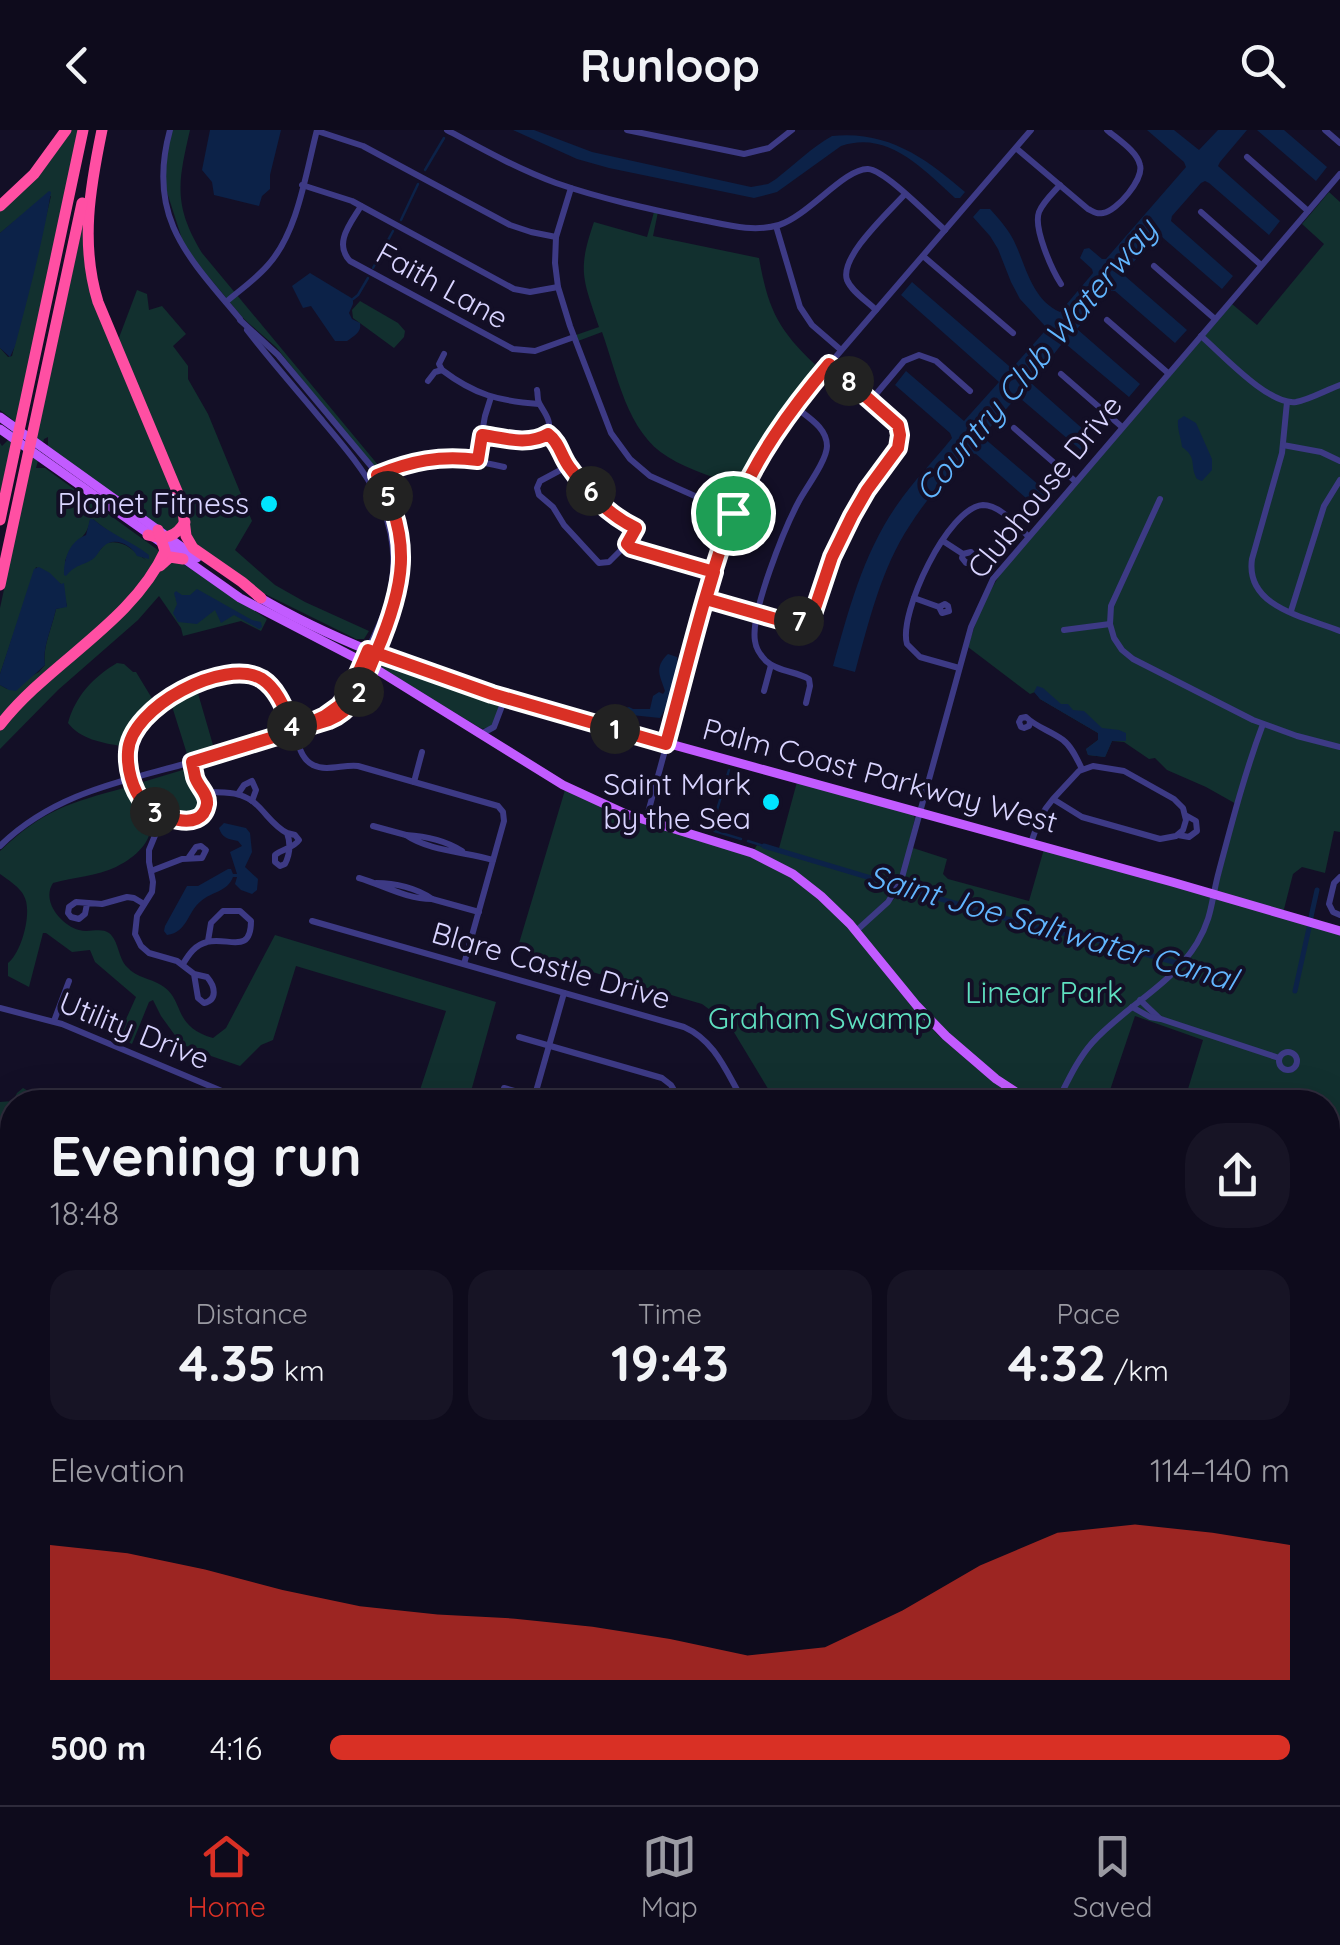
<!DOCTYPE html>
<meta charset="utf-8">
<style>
body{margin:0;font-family:Quicksand,sans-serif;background:#171425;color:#f1f3f6;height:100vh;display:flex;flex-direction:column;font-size:38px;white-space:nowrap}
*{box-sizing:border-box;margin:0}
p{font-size:32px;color:#9b9ba3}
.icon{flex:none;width:55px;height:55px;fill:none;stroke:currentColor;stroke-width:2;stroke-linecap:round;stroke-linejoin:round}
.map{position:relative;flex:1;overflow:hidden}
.sheet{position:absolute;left:0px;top:960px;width:1340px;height:715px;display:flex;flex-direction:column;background:#0e0b1c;border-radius:40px 40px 0 0;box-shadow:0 10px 40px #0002,0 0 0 2px #2e2b3b}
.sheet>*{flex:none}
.pin{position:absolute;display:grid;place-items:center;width:85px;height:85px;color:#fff;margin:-42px;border:5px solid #fff;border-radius:50%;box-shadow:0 2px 10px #0007}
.km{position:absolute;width:50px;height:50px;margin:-25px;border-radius:50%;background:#222;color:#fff;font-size:28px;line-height:50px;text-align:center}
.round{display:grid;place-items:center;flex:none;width:105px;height:105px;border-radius:40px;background:#171425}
.headline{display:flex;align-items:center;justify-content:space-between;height:170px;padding:0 50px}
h1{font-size:55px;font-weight:700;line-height:75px}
.stats{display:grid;grid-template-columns:repeat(3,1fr);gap:15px;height:170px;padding:10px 50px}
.stats div{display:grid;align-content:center;border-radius:25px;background:#171425;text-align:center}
.stats b{font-size:50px;font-weight:700}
.stats small{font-size:28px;font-weight:400}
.stats p{font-size:28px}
.chart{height:280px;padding:20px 50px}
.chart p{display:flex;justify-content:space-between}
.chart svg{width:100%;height:180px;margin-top:10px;fill:#d93025;opacity:.7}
ul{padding:0 50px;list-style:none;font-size:32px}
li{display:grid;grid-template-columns:160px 120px 1fr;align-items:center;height:75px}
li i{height:25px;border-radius:12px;background:#d93025}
header{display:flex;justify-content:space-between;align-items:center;height:130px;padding:0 50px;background:#0e0b1c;font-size:45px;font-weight:700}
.tab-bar{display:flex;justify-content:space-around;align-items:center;height:140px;border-top:2px solid #2e2b3b;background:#0e0b1c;font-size:28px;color:#9b9ba3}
.tab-bar a{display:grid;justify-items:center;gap:5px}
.tab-bar .selected{color:#d93025}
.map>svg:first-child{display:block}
.green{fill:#12302f;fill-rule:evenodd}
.water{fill:#0c2248}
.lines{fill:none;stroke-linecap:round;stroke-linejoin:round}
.stream{stroke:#0c2248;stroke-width:2.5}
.canal{stroke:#0c2248;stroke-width:5}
.minor{stroke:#3d3a85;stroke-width:6}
.major{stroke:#c25bff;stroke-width:9}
.highway{stroke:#ff4fa3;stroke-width:11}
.route-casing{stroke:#fff;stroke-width:20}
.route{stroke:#d93025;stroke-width:12}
.poi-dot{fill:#00e5ff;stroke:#130f26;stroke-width:4}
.labels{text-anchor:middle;stroke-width:8;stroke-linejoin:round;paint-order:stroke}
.street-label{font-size:30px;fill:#d9d4ff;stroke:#130f26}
.poi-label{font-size:30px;fill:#d9d4ff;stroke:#130f26;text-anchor:end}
.park-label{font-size:30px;fill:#5fe0c0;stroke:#130f26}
.water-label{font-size:32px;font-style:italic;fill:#62b6ff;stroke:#130f26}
</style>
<header><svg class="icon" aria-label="back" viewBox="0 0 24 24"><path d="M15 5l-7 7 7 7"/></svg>Runloop<svg class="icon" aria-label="search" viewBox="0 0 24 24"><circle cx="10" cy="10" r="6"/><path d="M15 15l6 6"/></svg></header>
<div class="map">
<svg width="1340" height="1675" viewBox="0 0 1340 1675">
<rect width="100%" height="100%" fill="#130f26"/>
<g class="green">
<polygon points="68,0 78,0 0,366 0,313 2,316 9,309 13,290 0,280 0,218 8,227 12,226 51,66 38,72 0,103 0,78"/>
<path d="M172 0H190C178 52 173 75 202 123L388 347 390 351 386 354 276 217 244 189 192 127 182 109 165 56 167 23Z"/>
<path d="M1329 62 1340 72V702L1334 701 1325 743 1302 737 1293 744 1283 783 1216 763 1238 675 1206 657 1167 640 1155 628 1149 629 1124 612 1112 611 1105 627 1088 625 1086 619 1098 610V603L1040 569 1035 562 1030 564 968 517C976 489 987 464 1003 440L1232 174 1257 195 1324 114 1302 94Z"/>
<path d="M654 82H658L653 106 759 128C769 184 780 202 821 240L776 299 742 358C718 348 690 341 668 327 627 303 617 243 602 202L578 211 576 205 599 197C583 149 577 141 594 92L647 107Z"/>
<path d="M84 88 87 130 166 337 183 390 169 404 48 317V307L44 309 36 338H45L162 423 124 473 0 593V555L7 559 39 542 45 535C42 519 51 500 55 483L56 479 67 476 61 454 36 437 0 544V478ZM93 389C111 404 129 414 146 430 132 421 125 409 106 413L93 428 72 437 65 431C73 411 88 408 90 390Z"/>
<polygon points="137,160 147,164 149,180 162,176 186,204 173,216 188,236 188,249 208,284 252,391 235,420 275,455 305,472 369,501 364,509 356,509 265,464 201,420 193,412 117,213"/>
<polygon points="360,171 398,193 405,201 404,207 394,218 353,188 352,180"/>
<polygon points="169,431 180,432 267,489 261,501 241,491 183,506 181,498 159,466 138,490 58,560 0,619 0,599"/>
<polygon points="380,530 447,556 494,569 499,577 492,596 482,599 383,540 377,533"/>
<path d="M117 533 124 534 133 542H136L153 570C139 583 124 596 122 616 102 613 80 609 68 593 75 567 93 547 117 533Z"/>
<polygon points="197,560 213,615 187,624 171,573"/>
<path d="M186 639 204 666 205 674 202 673 200 680 202 681C168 696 154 683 136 654Z"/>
<polygon points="797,652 912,683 915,688 902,741 892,764 856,798 844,785 753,722 757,715 778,722"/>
<path d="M124 658C165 685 156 717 116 737 97 746 74 747 53 753 41 771 61 795 79 800 89 803 101 797 109 803 119 811 118 828 127 837 137 848 150 848 161 855 186 870 171 896 213 908L226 898 275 805 496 872 468 972H416L446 881 296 836 273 910 261 915 240 936 211 926 208 922 182 915 161 886 153 870 149 872 132 914 118 907 136 867 95 832 90 820 72 822 46 803H43L29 857 8 846V833C21 824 33 782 24 766 21 758 7 749 0 744V721C43 680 69 673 124 658Z"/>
<polygon points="565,660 632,690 751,726 801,752 854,802 895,856 937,904 975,937 1025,972 776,972 729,894 702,874 517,820"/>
<polygon points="913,718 947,729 943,744 948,749 1029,771 1044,719 1340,804 1340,1027 1328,1029 1328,972 1184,972 1203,910 1135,886 1106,972 1035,972 1006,955 925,881 859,802 895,768"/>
<polygon points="23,958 33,964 30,972 12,972 12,1027 10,1034 12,1035 12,1121 0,1118 0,972 13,971 17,963"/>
<polygon points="0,1209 12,1211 12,1662 733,1663 730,1675 0,1675"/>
<polygon points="1328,1279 1340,1281 1340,1557 1328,1553"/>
<polygon points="885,1662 1142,1663 1120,1673 1082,1675 882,1675"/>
</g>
<g class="water">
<polygon points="210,0 281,0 270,45 270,59 262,66 259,76 214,65 212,52 202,40"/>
<path d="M513 0H534L592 22 751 57 768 54 776 49C794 35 812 17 832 6 888 0 927 29 965 62L960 68H955C923 39 888 0 841 16L777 62 754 68 609 38 577 29Z"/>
<path d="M1147 0H1174L1199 20 1218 0H1247L1220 32 1218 36 1280 91 1269 105 1209 53 1205 51 1201 53 1172 86 1171 91 1233 146 1222 159 1162 107H1155L1126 141 1125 146 1187 200 1175 213 1115 161H1108L1077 199 1140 254 1129 267 1067 215H1061L1031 253 1093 308 1082 321 1021 269H1015L985 303 984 308 1047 362 1035 376 976 324 969 323C949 345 926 369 910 395 881 439 869 491 855 542L833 536C849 479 863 424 897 375 913 351 934 331 952 308L950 303 895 255 906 241 964 291 999 252 901 165 912 152 1009 236H1014L1044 202 1045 196 1020 169 1011 152 998 119 990 106 973 87 980 79H990C999 89 1008 99 1014 111 1026 136 1032 170 1060 182L1093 143 1092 139 1080 128 1084 119 1089 118 1102 129H1106L1186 37 1184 32Z"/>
<polygon points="1257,0 1284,0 1327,37 1316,51"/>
<path d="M49 61 51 62C43 111 28 167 15 216L10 227 0 218V103Z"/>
<path d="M310 143 353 169V174L349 183 352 189 360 193C362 202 354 206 347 211H335L311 176 303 178 292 156Z"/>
<path d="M1184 286 1196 293 1212 329V340L1202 351 1197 349C1189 335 1198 328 1182 317 1181 307 1177 300 1178 290Z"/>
<path d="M90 389H93C110 404 131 411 149 425V429L137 426C132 416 115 406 104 416 98 421 99 424 93 429 82 436 76 434 66 446L64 445C64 428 69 412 86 405Z"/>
<path d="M39 437 50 443 61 454 64 453 67 477 56 479 55 483C51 500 42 519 45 535L16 561 9 560 0 555V544L34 439Z"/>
<polygon points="197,459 252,490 261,492 262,497 259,499 234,485 221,493 215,480 197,494 178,492 173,483 177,474 174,463 176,461 182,465 190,465"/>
<path d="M668 524 677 527C680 545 670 572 660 588L612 583 613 580H618L629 577 633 579H650L653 566 659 562 663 564 665 561C661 547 653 538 668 524Z"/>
<polygon points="1037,556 1043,558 1061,574 1068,574 1073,580 1084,581 1102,598 1119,600 1126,603 1126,611 1112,611 1105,627 1088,625 1086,619 1098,610 1098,603 1040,569 1034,562"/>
<path d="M224 693 246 698 250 703 252 722 245 737 258 749 257 760 252 764 241 760 235 754 237 747H233C227 762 213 761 201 771 187 782 188 802 167 805L164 801 165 796 187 756H198L228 739H231L233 744H237L230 722 242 716 238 711C228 709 222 708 219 698Z"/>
<polygon points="1241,1662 1263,1663 1260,1675 1082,1675 1120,1673 1142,1663"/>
</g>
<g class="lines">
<g class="stream">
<polyline points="425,40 444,8"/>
<polyline points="401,90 418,54"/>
<polyline points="373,138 393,101"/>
<polyline points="353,169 358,165 368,148"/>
<polyline points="729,640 711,700 741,709"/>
<polyline points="748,711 764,716"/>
</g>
<g class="canal">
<polyline points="764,716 1041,799 1088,808 1184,835"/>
<polyline points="1311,787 1317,760"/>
<polyline points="1295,861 1309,798"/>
</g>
<g class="minor">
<path d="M170 0C146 87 188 127 240 189"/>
<path d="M447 0C482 19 518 39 556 53 602 69 649 79 697 89 724 94 752 103 779 95 808 86 845 38 868 39 885 40 930 87 945 100"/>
<polyline points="627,0 744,24 769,18 792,0"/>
<polyline points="1325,0 1340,13"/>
<polyline points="317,1 363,16 510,95 531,102 556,107"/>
<path d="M1016 18 1088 79C1094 82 1096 84 1103 83 1117 81 1144 49 1140 35 1137 21 1117 9 1107 0"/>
<polyline points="1247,27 1308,81"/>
<polyline points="302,55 352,71 514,159 530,162 558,157"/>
<path d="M1060 55C1053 63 1043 72 1039 82 1033 98 1052 140 1061 154"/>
<polyline points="571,58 556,107 555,133 558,157 570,196 611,303 630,329 650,346 733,383"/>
<path d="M361 76C351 93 333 113 350 131L513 219 535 221 574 207"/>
<polyline points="1201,82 1261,135"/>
<polyline points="776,96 800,177 812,195 841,220"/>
<polyline points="923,126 1013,203"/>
<polyline points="1154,136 1215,189"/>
<path d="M226 172C240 160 256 149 268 135 298 102 306 42 317 0"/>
<path d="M876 180C867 171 852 162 847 150 839 127 889 82 905 64"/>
<polyline points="1107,190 1168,243"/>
<path d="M247 200C270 230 296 259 320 288 364 340 404 385 391 458 388 478 378 497 370 515 355 550 350 575 313 592"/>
<path d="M1201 206C1221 223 1269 276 1296 272 1311 269 1326 260 1340 255"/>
<path d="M442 240C475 265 499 271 539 274"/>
<polyline points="1061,244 1122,297"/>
<polyline points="428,251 435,242 442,240 439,234 444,224"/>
<path d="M537 260C538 264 537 269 539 273 545 284 552 290 548 304 560 313 561 327 570 338 587 362 610 386 636 398L627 414 638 422 714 442"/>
<polyline points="871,270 904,231 919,225 936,231 970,261"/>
<path d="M1287 272 1282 323 1252 429C1245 477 1305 487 1340 501"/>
<path d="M794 276C807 287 827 297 827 316 827 330 806 358 799 371 785 397 750 483 755 511 756 519 761 526 766 531 778 542 796 541 809 549L810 556 806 573"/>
<polyline points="1014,298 1075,351"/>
<path d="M483 305C504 308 529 316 548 304"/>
<polyline points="1283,315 1321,322 1340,331"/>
<polyline points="477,330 485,286 491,267"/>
<polyline points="568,336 540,351 537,358 539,365 553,377 564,395 599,433 609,432 627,414"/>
<path d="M377 345C427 324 452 325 504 337"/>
<polyline points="1160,369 1111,476 1110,494 1114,508 1122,520 1133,529 1253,590 1297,606 1340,617"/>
<polyline points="943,411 963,424 971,422 975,427 974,431 966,433 962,428 963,424"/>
<polyline points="914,468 939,477 945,474 948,476 949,481 942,483 939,477"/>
<polyline points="706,469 786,491 799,491 810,485 816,477 832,427 851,386 867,360 898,319 900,305 894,290 829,234"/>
<polyline points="1291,481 1324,376 1340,350"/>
<polyline points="1064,500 1110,494"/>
<path d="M959 538 920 527 907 514C898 484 948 377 983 375 1000 375 1016 395 1028 406"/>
<polyline points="764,561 771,535"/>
<path d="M1030 592 1029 596 1024 598 1021 597 1019 592 1021 588 1026 587C1036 597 1051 601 1063 610 1072 617 1077 629 1082 639"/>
<polyline points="481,604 494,597 505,568"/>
<path d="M192 632 197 651 207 669 202 683C153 715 111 638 136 597 148 577 175 561 197 554 256 532 274 548 294 603 299 615 301 629 313 635 327 642 344 634 358 636L498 676 503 682 504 691 464 834"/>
<polyline points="414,652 422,622"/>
<path d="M205 662C224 662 243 661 258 676 269 687 274 696 287 703 291 714 290 724 285 734L280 736 275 732V725C282 719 294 718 299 710L295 705 287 703"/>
<polyline points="238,664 244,655 252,651 256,660 252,671"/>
<path d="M163 686 149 720V732L153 752 152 762 137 786 135 804 141 816 149 823 177 831 194 844 207 847C215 856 218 870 204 873L198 868 194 844"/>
<path d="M646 690 722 411C740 362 763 314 796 273L1031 0"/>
<polyline points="373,696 406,705"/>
<polyline points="1178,705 1189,707 1197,701 1196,691 1187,686"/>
<polyline points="1031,713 1039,690 1046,678 1053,669 1079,641 1093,636 1124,641 1174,669 1183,678 1186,690 1183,700 1176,706 1160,709 1082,687 1053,669"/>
<path d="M0 716C53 664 119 652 188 633 235 620 282 606 329 590 354 580 360 560 370 537 402 467 420 404 371 336L278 225 240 190"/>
<path d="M462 721C446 711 425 706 406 705 429 721 466 722 493 730"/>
<polyline points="151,741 182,729 202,728 206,720 201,716 196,717 189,727"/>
<polyline points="1340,747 1334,753 1329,774 1333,782 1340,785"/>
<path d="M359 748C383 755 406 769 432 769 417 758 395 753 376 753"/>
<polyline points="432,769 479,782"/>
<polyline points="87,774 85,784 79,789 71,787 68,783 69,777 76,772 102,774 127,767 134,768 144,774"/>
<path d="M312 791 684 897C716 911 727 944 744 972"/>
<polyline points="856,801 888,772 901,751 971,497 993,449 1340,44"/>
<path d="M183 834C189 824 195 815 207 812 227 806 251 826 251 791L240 781H223L211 793 208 811"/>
<polyline points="1140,870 1159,888"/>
<polyline points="1132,877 1150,887 1161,889 1279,928"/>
<polyline points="0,878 62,894 248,972"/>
<polyline points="54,891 69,851"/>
<polyline points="519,907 662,948 671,955 681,972"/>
<circle cx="1288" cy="931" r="9"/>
<polyline points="504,958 553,972"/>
<polyline points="533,972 564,863"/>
<path d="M1057 972C1067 953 1077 930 1092 913 1124 877 1171 856 1197 813 1213 786 1211 770 1219 741 1232 692 1245 642 1263 594"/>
<polyline points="0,1125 12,1128"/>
<polyline points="0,1160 6,1160 12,1157"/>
<polyline points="1328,1557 1340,1560"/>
<polyline points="797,1662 838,1674"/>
<polyline points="776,1675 779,1662"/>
<polyline points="1310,1675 1311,1662"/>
</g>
<g class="major">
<polyline points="0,287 197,428"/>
<polyline points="0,299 240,468 371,536 563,655 626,684 752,723 793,744 821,766 850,794 917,876 946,906 996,949 1031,972"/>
<path d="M257 466C330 509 412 539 492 565L1172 752 1340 801"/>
<polyline points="1328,1033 1340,1031"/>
</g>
<g class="highway">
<path d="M102 0C90 58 80 114 98 172L182 373 186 406 193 418 242 452 261 468"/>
<polyline points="0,76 34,44 66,0"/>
<polyline points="0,390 83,0"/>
<path d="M148 405C165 410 176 407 185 392"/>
<polyline points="160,436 170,427 183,429"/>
<polyline points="0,455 82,73"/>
<path d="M0 595C48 533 132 493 165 421L158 400"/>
</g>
</g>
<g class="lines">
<g class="route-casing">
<path id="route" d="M733 383C705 458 687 537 666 614L492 564 376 523C364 550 358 578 329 590L192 632C192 633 195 646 195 647 198 657 208 663 207 674 202 705 156 686 143 672 132 659 127 638 128 622 130 577 225 527 262 549 279 560 286 583 294 600L325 586 339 576 350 562 368 520 376 523C404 458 414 409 377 345 411 331 440 325 478 330L482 305C503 308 529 316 548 304 560 313 561 327 570 338 587 362 610 386 636 398L627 414 631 418 714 442 706 469 783 491H799L814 481 832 427 852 386 867 360 898 318 900 305 898 295 829 234C790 280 756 327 733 383"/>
</g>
<use href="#route" class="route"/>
</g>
<g class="poi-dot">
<circle cx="269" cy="374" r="10"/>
<circle cx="771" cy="672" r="10"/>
</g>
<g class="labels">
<g class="street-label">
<text transform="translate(442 156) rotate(29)" y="10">Faith Lane</text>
<text transform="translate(1045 357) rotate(-51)" y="10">Clubhouse Drive</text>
<text transform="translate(880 646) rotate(15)" y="10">Palm Coast Parkway West</text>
<text transform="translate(551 836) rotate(16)" y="10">Blare Castle Drive</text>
<text transform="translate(134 901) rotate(22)" y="10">Utility Drive</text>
</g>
<g class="poi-label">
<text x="249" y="384">Planet Fitness</text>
<text x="751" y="665">Saint Mark<tspan x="751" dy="34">by the Sea</tspan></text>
</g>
<g class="park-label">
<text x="1044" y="873">Linear Park</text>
<text x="820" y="899">Graham Swamp</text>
</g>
<g class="water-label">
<text transform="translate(1036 230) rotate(-50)" y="11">Country Club Waterway</text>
<text transform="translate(1052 798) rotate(16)" y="11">Saint Joe Saltwater Canal</text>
</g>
</g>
</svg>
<div class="pin" style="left:733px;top:383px;background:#1e9e55"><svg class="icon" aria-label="arrive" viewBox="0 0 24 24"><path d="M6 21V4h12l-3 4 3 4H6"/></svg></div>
<b class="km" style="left:615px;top:599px">1</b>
<b class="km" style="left:359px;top:562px">2</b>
<b class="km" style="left:155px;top:682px">3</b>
<b class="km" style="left:292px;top:596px">4</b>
<b class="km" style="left:388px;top:366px">5</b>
<b class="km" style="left:591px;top:361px">6</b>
<b class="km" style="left:799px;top:491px">7</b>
<b class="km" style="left:849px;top:251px">8</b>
<section class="sheet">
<div class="headline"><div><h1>Evening run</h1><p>18:48</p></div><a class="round"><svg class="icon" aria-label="share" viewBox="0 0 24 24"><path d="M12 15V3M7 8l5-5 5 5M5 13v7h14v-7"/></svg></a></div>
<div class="stats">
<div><p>Distance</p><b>4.35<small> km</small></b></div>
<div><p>Time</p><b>19:43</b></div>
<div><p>Pace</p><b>4:32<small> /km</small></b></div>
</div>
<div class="chart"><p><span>Elevation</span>114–140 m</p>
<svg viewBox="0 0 160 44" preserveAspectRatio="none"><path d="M0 44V11L10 13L20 17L30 22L40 26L50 28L60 29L70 31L80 34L90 38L100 36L110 27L120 16L130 8L140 6L150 8L160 11V44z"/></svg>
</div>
<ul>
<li><b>500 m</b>4:16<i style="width:100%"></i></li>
</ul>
</section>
</div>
<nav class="tab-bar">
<a class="selected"><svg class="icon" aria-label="home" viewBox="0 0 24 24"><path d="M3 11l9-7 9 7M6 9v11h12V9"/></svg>Home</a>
<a><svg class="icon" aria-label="map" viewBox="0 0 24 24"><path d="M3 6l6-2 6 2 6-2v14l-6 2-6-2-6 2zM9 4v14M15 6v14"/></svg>Map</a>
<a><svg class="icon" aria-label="saved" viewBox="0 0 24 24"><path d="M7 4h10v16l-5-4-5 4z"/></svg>Saved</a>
</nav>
